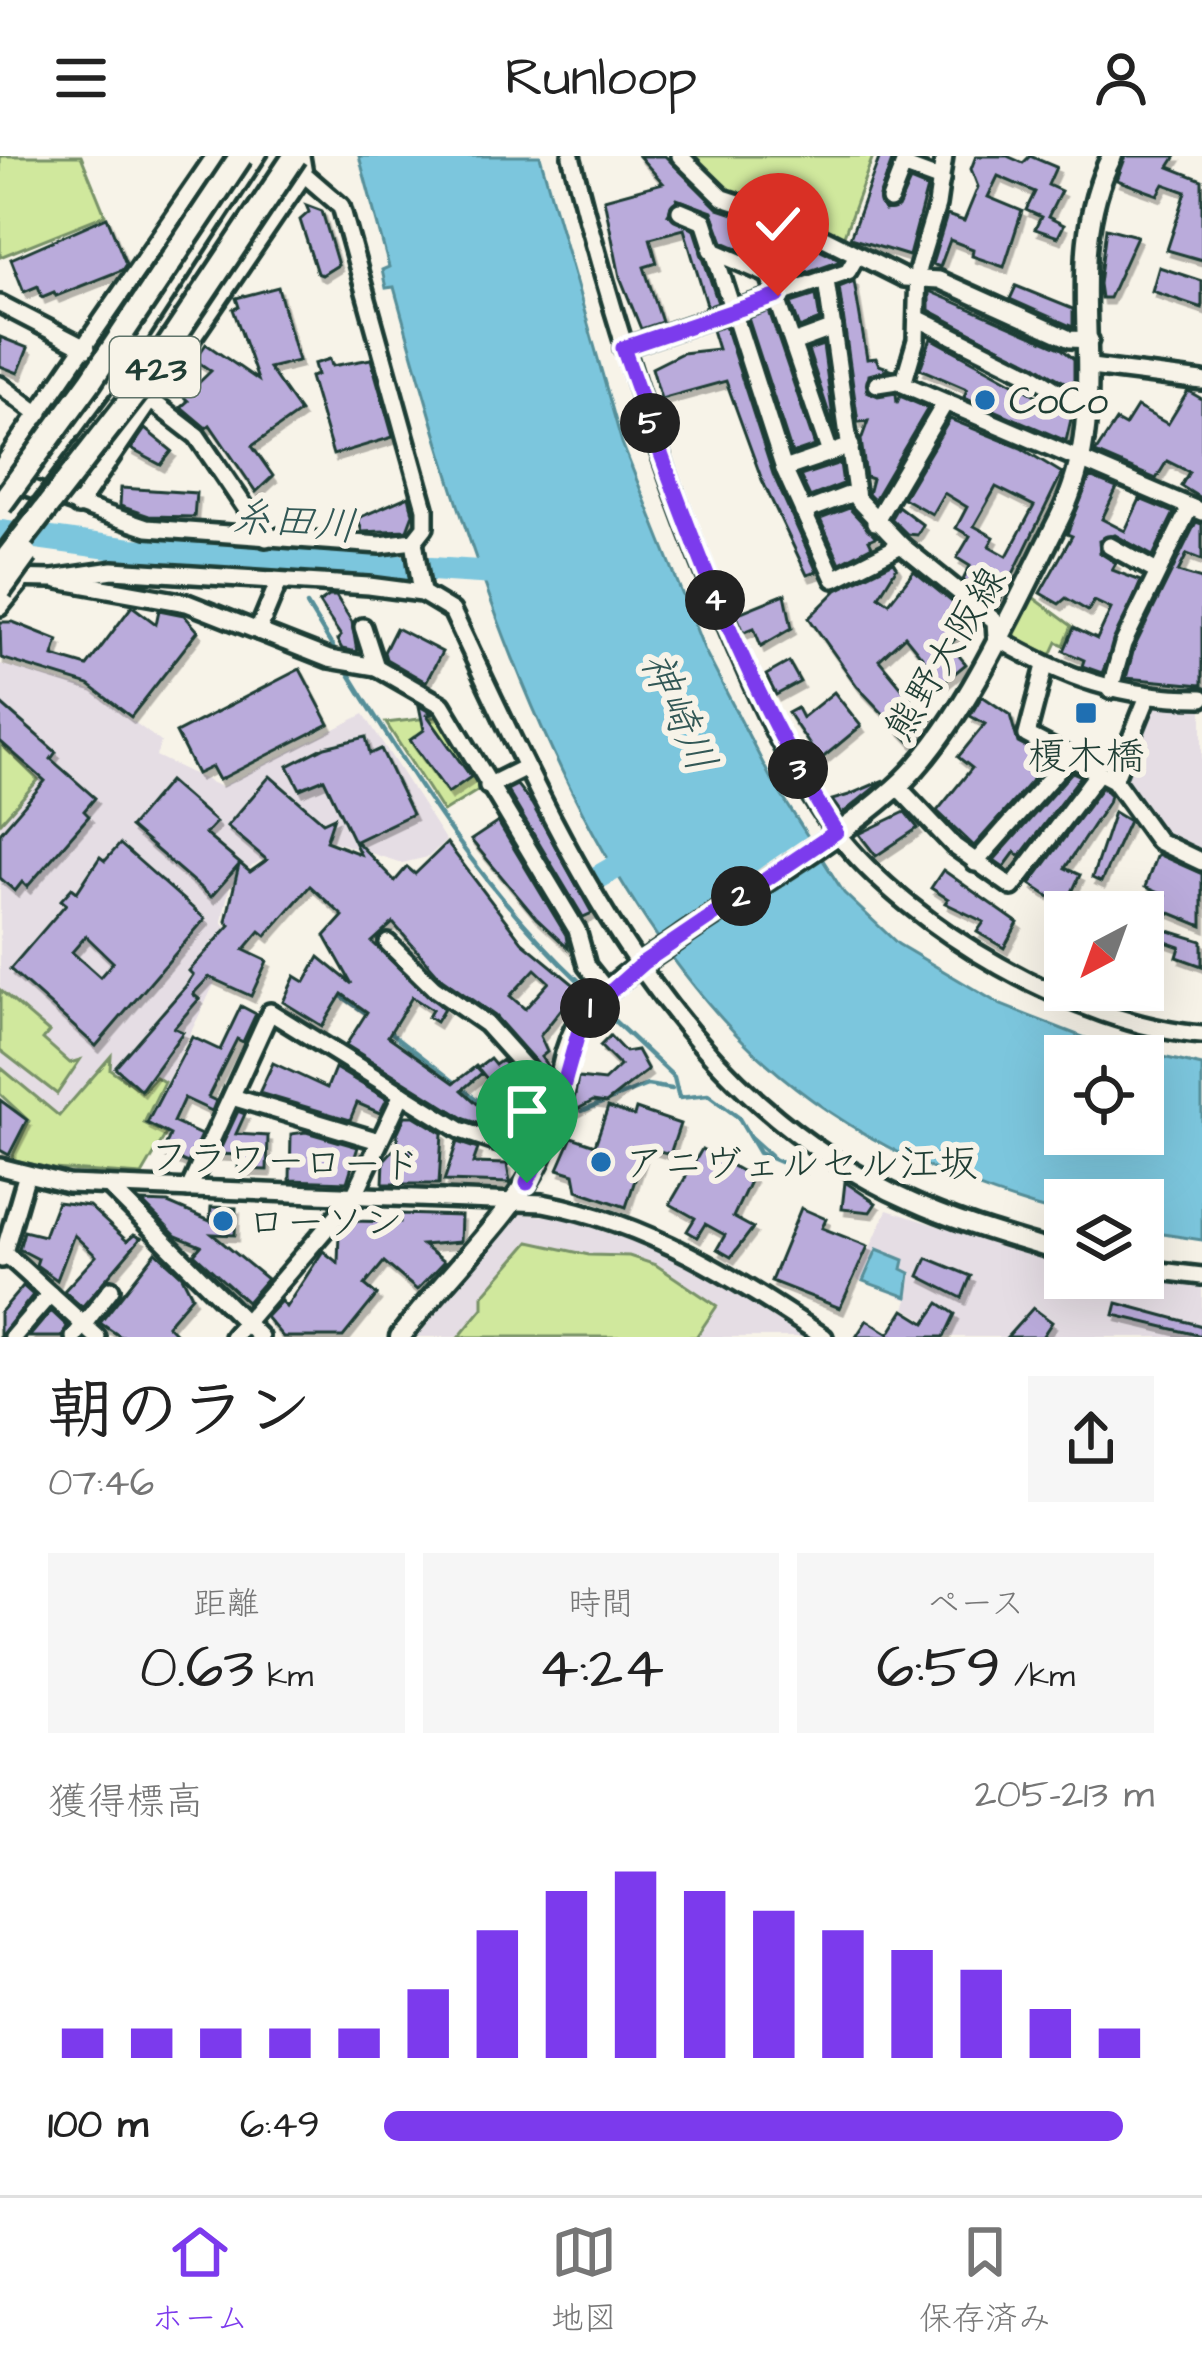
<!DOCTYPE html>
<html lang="ja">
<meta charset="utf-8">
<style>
body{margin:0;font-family:"Architects Daughter","Klee One",sans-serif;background:#f6f6f6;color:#222;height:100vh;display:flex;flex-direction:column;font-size:45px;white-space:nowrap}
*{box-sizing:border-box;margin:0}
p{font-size:39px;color:#767676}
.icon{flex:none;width:66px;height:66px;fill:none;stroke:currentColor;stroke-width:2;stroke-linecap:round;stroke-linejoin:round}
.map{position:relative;height:1181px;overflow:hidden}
.drawer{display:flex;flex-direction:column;background:#fff;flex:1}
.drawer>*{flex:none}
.needle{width:78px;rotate:221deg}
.controls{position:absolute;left:1044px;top:735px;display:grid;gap:24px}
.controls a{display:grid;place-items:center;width:120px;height:120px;border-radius:0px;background:#fff;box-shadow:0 12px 48px #0002;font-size:60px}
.pin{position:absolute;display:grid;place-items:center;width:102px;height:102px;color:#fff;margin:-123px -51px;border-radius:50% 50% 50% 0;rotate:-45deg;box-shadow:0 0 12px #0007}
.pin .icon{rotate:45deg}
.km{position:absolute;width:60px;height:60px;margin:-30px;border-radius:50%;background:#222;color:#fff;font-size:33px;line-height:60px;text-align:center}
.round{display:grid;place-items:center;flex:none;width:126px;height:126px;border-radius:0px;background:#f6f6f6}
.head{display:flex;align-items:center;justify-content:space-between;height:204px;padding:0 48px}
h1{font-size:66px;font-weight:600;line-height:90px}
.figures{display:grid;grid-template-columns:repeat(3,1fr);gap:18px;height:204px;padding:12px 48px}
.figures div{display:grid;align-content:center;border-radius:0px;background:#f6f6f6;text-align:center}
.figures b{font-size:60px;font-weight:600}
.figures small{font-size:33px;font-weight:400}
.figures p{font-size:33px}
.chart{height:336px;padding:24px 48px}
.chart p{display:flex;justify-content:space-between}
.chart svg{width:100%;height:216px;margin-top:12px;stroke:#7c3aed;stroke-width:6}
ul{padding:0 48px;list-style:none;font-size:39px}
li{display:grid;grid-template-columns:192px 144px 1fr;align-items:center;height:90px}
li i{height:30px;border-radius:15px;background:#7c3aed}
header{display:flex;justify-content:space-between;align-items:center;height:156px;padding:0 48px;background:#fff;font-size:54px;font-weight:600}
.tab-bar{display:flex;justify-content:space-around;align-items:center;height:168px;border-top:3px solid #e0e0e0;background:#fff;font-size:33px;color:#767676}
.tab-bar a{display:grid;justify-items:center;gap:6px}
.tab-bar .on{color:#7c3aed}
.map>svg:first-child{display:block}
.built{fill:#e5dde4}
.green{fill:#d0e89d;stroke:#789268;stroke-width:3}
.water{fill:#7cc6dd;stroke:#578f99;stroke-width:3;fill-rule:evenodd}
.pier{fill:#f7f3e8}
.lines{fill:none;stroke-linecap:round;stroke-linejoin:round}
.stream{stroke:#578f99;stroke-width:4.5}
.river{stroke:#7cc6dd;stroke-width:24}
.building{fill:#baabdb;stroke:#1f3d34;stroke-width:3;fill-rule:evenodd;filter:url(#shadow)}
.minor-casing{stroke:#1f3d34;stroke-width:24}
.major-casing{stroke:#1f3d34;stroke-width:27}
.minor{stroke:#f7f3e8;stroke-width:15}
.major{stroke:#f7f3e8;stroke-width:18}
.rail{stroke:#1f3d34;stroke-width:4.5}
.highway-bridge-casing{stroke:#1f3d34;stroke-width:30;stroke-linecap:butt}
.highway-bridge{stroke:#f7f3e8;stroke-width:21}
.route-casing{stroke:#fff;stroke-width:24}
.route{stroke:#7c3aed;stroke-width:15}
.poi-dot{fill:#1f6fb2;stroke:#f7f3e8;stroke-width:4.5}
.labels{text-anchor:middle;stroke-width:12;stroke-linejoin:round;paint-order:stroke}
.shield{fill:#f7f3e8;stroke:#60746a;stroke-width:3}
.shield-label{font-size:36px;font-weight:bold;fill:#1f3d34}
.poi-label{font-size:39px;fill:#1f3d34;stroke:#f7f3e8;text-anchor:start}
.street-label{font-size:39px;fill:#1f3d34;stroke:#f7f3e8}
.water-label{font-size:42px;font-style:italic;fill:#325856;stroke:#f7f3e8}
</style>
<header><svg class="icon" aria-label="menu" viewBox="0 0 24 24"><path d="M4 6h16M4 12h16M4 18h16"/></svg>Runloop<svg class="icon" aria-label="person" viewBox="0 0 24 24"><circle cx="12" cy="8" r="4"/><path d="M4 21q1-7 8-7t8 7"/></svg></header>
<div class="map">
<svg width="1202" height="1181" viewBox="0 0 1202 1181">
<defs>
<filter id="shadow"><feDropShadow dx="3.5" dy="6" stdDeviation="0" flood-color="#0004"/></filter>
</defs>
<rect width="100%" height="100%" fill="#f7f3e8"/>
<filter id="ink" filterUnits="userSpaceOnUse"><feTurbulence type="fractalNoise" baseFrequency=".00833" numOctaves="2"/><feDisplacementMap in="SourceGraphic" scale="24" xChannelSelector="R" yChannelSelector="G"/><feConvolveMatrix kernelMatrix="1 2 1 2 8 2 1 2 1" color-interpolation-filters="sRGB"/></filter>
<g filter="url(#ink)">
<g class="built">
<polygon points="0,508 91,534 161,586 156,600 221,631 364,558 446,685 428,701 402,707 304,676 246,714 229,733 222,765 235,785 163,934 185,946 141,1017 0,935"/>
<polygon points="1202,550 1202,699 1162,684 1119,630 1152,551"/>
<polygon points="887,1054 1065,1110 1065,1122 1202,1128 1202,1181 927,1181 933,1169 905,1152 908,1144 856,1123"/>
<polygon points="509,1057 561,1061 673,1099 803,1181 408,1181"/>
</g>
<g class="green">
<polygon points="0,0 81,0 105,59 0,101"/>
<polygon points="688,0 873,0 842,85 721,32"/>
<polygon points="1030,439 1072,470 1064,489 1057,486 1051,499 1016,481 1012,472"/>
<polygon points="444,560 485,630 443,656 386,567"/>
<polygon points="0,587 38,624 0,667"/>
<polygon points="0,834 49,876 43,883 70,907 80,904 57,938 0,894"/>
<polygon points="111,900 110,913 142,936 156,921 164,926 144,967 166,978 142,1019 53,1013 11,1003 29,965 0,938 0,911 59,960"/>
<polygon points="529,1086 589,1099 629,1100 656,1109 717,1150 696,1181 459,1181 483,1152 483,1139"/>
</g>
<g class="water">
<path d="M359 0H540L622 287 705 495 770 621 844 737 898 788 1001 849 1093 885 1202 910V1084L1143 1075V1044H1065V1059C944 1028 822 968 735 877 554 686 462 379 394 131L386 132 382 114 389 111ZM1065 900H1143V978H1065Z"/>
<polygon points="877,1093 904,1104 902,1113 910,1117 907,1141 863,1125"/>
</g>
<polygon class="pier" points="810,678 824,697 667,805 654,785"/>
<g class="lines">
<g class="stream">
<polyline points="307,449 338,500"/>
<path d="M344 510C415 626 484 736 584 830"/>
<polyline points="340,839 370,860"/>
<polyline points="606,857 674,921 679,942 708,939 738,961 759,997 806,1017"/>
<polyline points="388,874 481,947 483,975"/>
<polyline points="582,955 647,929 672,933"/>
<polyline points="750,981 770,999"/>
</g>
<g class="river">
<polyline points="0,376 131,394 511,418"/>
<polyline points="597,722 642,696"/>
</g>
</g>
<g class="building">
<polygon points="639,0 665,0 718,53 779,73 841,104 784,124 775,108 723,86 712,56 677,43 668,58 694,74 718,147 704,152 707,149 684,73 650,82 657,107 644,111 662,166 641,173 620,121 604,43 663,27"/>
<polygon points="880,0 894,0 879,41 885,55 898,52 910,25 927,32 909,100 850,82"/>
<polygon points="976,0 1007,0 1023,7 1030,0 1056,11 1048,29 1061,35 1048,61 1064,69 1058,81 1035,73 1041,61 1026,54 1035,36 998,20 988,41 1022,55 1004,111 972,100 973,93 950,84 940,111 932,108 947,59 964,65 978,31 971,13"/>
<polygon points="1126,0 1176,0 1169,11 1202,24 1202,104 1167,94 1186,36 1164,28 1158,39 1117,24"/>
<polygon points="306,49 322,55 338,109 322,119 317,117 300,64 309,56"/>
<polygon points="107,61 126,108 122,114 56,140 54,136 42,141 38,130 24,136 11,103"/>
<polygon points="1106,72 1137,80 1109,142 1101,142 1099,128"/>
<polygon points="1159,111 1202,125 1202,152 1152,135"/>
<polygon points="854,125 867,203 876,202 879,209 891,213 869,219 867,235 878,240 896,237 897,247 900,240 928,252 874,344 868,338 872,323 866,321 861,284 868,265 858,266 839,131"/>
<polygon points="1016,130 1073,153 1073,171 1010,143"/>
<polygon points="278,131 298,205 269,212 300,256 252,290 273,320 256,336 210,269 206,272 181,251 188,245 184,241 211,215 195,204 206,188 258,224 233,153 239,151 236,142"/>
<polygon points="929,135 1062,193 1074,203 1074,231 929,154"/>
<polygon points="816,139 820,164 800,172 791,147"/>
<polygon points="769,155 815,290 792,298 748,162"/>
<polygon points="725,170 773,318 817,416 807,419 762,324 726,225 661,243 652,212 682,197 718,193 712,174"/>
<polygon points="0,181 28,192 18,217 0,210"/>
<polygon points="931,182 1072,259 1066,285 964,241 967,233 920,213"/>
<polygon points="823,189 835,276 808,194"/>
<polygon points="330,203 332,210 371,203 393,281 333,299 310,221 317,219 314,208"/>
<polygon points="1188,235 1202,243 1202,343 1181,330 1189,316 1167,305 1156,323 1095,297 1116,265 1125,270 1137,251 1168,268"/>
<path d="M950 263 1021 292 1062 317 997 451 963 424 970 410 957 402 970 380 956 372 967 351 944 337 932 358 903 342ZM996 331 1034 350 1007 400 989 390 994 381 974 370Z"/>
<polygon points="145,273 172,295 161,309 131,293"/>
<polygon points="840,307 843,328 810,341 800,320"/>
<polygon points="1090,321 1117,332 1102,363 1125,375 1140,343 1174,357 1153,400 1115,379 1099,385 1100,397 1116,407 1112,414 1141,425 1102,517 1082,510 1084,504 1064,495 1074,472 1097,483 1111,453 1094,445 1088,455 1066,442 1059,448 1040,437 1072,380 1067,378"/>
<polygon points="121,332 196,337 194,361 149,360 120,350"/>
<polygon points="409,340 413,358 407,374 362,376 358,362"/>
<polygon points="898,350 923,369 917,379 907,378 891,362"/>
<polygon points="849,352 876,381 869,384 872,390 840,407 820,363"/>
<polygon points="1196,366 1202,368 1202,404 1187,398 1178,416 1202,423 1202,529 1126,522 1134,492"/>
<polygon points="894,406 897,411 879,440 889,447 914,415 972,462 950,489 966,508 943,527 905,480 879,504 922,556 926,552 934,561 909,585 857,530 809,462 837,434"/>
<polygon points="785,438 792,472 761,490 754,472 744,476 736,458"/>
<polygon points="329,440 336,440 352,466 357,496 342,493 337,484 341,480 319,447"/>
<polygon points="132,450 156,468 159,454 184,459 198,475 131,561 89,529 1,502 0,466 13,466 58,484 53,500 87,510"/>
<polygon points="396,472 442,496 426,526 386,503 384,496"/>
<polygon points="789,506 800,526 776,539 766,519"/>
<polygon points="300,513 329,568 219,624 212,611 197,618 176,577"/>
<polygon points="834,536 861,570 820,604 788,557 797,552 802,562"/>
<polygon points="982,540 1010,559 1018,587 1050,604 974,690 937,655 972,612 958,601 985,568 970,560"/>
<polygon points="0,547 56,596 51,603 95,642 84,655 89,660 27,731 22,726 15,735 0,722 0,677 45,625 0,585"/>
<polygon points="419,550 433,558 427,559 471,621 448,637 410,584 424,574"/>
<path d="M366 581 370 598 381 593 412 658 356 685 395 725 407 711 415 718 447 687 522 786 578 832 540 880 547 896 541 901 548 911 544 915 495 860 442 823 393 767 372 786 444 853 436 866 428 861 432 854 412 841 388 880 454 927 476 910 482 917 462 934 492 961 497 935 478 912 490 903 495 909 502 904 537 951V970L524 982 465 963 346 889 367 856 342 838 322 870 283 846 295 820 305 826 319 801 352 828 325 780 343 760 310 730 266 780 260 775 244 794 267 805 251 840 209 821 193 838 199 843 174 872 183 876 141 934 115 911 185 831 193 819 189 815 230 769 226 765 239 709 211 741 130 671 169 625 216 666 205 678 250 716 267 704 227 670 270 620 323 666 334 661 326 685 360 698 324 623 300 633 288 610 325 591ZM535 813 549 826 525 853 510 840Z"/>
<polygon points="1072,616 1081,620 1020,700 1015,696 1004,711 994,704"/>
<polygon points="884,624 842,658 832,644 849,639"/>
<polygon points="517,629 532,648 592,757 583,761 507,634"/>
<polygon points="1102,631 1110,639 1108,647 1065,712 1080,719 1072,736 1093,746 1088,756 1072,756 1030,728"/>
<polygon points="905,656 918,672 876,700 859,678"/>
<polygon points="1114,656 1129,665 1101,726 1092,722"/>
<polygon points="498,666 566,779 568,792 536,762 471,684"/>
<path d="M120 688 205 763 96 890 10 813 66 748 61 744 72 732 77 736 100 701 105 705ZM86 780 113 806 100 821 72 796Z"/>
<polygon points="1157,698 1202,718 1202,770 1163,754 1165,740 1145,731"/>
<polygon points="943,714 1018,767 1004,792 977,776 984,766 945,747 948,743 931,732"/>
<polygon points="1143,767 1202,785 1202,810 1177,801 1180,791 1143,778"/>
<polygon points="241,850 256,858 243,886 237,883 208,941 216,945 212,955 184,942 173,966 201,979 188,1007 163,996 170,979 147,967 192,881 220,894"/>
<polygon points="610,880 625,896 637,894 648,914 606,947 593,945 572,956 578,922 604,925 620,910 600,890"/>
<polygon points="273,907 327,932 335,912 387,943 380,957 357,947 350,964 259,937"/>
<polygon points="0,944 27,964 9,999 0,994"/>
<polygon points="608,951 634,960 636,953 680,968 670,998 646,991 626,1051 577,1034 574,1018 558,1013 572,981 595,989"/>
<polygon points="238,955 245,958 236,978 268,980 267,1014 238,1013 239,999 218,998"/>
<polygon points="405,960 414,960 442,977 439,1028 383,1028 384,1004 398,989 397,978"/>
<polygon points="306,976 358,991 347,1026 290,1024 291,978"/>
<polygon points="457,986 478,993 473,1007 507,1008 510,1027 444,1025"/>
<polygon points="702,993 752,1021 733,1061 753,1072 731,1101 717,1093 725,1079 705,1068 697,1081 687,1075 695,1062 670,1048"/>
<polygon points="845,1026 876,1047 870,1056 842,1053"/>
<polygon points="57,1046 89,1050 127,1085 134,1079 141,1082 82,1151 64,1135 96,1100 74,1079 57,1124 36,1109 38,1103 19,1093 24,1075 44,1080"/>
<polygon points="142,1046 168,1047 210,1065 211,1051 236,1052 235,1079 212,1078 267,1123 247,1146 194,1098 201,1090 176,1080"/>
<polygon points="801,1052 826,1063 822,1072 868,1090 840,1152 771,1125"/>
<polygon points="400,1058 461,1060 460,1086 422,1089 444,1106 417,1134 384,1106 365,1129 377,1139 343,1181 283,1181 266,1161 281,1145 286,1151 323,1095 338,1107 339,1076 349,1065 400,1066"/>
<polygon points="156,1096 182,1120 192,1140 167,1169 179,1181 121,1181 100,1167"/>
<polygon points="927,1102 971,1120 962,1142 919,1120"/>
<polygon points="23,1130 33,1139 0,1181 0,1157"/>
<polygon points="939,1147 955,1158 944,1181 856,1181 867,1164 889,1178 904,1154 925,1167"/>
<polygon points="1117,1147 1202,1170 1202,1180 1114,1159"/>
<polygon points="1033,1152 1052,1166 1042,1181 1007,1181"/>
<polygon points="51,1155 67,1170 62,1181 29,1181"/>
</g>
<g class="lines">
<g class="minor-casing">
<g id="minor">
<path d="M571 0C612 162 663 321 729 475 758 543 790 616 835 675 911 774 1078 869 1202 879"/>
<polyline points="680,0 723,42 784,62 904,122 939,124 1070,183 1090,184"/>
<polyline points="944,0 937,49 918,112 916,184 903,228 1202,356"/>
<polyline points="903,10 941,24"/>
<polyline points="890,44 907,0"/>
<path d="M680 55 704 65 784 313 834 423 901 389 995 465 996 481C1063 522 1123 542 1202 542"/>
<polyline points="711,94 769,119 830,297"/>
<polyline points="826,124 857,343 901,389"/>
<polyline points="0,148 87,193"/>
<polyline points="917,162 1032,219 1090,256"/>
<polyline points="793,187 834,172"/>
<polyline points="623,192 848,115 856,101"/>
<polyline points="1091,211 1202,225"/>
<polyline points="877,228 903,224"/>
<polyline points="0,229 40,259"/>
<polyline points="153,246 197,280 266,382"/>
<polyline points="0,313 215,0"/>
<polyline points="784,313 851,290"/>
<polyline points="0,322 147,372 380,389 414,385 425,371 425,352 341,50 304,18 301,0"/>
<polyline points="78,350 304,18"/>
<polyline points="803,356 856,336"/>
<polyline points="875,366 945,247"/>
<polyline points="414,385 422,437"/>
<polyline points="1110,390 1157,416"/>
<path d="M3 422 52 423 113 414 369 430 422 437 452 455C560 683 665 936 910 1045 960 1068 1013 1082 1065 1098"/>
<polyline points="58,424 187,447 329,503 376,511 442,549 577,774 587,810 607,835"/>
<polyline points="0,451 22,424"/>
<polyline points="363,471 376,511"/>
<polyline points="258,475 279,425"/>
<polyline points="1045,510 1027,579 1114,624 1158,685 1202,706"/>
<polyline points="1110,534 1123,488 1190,351"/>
<polyline points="1114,624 1148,540"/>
<polyline points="488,630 526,611"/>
<polyline points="898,631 954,690 1012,731 1098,617"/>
<polyline points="975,707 1069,601"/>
<polyline points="388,787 434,832 486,868 557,947"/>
<polyline points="232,941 379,985"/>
<path d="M0 1011 68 1028 543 1047C650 1067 734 1122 824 1181"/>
<polyline points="109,1030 260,1181"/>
<polyline points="189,1033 270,856 460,974 541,1001"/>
<polyline points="6,1098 97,1181"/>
<polyline points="2,1103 26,1021"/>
<polyline points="1143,1113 1202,1120"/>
<polyline points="13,1181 50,1138"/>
<polyline points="74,1181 111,1133"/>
<polyline points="233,1181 354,1040 402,938"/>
</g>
</g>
<g class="major-casing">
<path id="major" d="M400 1181C438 1129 515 1056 540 1003 561 959 554 894 586 856 610 827 646 805 678 783 749 734 830 690 894 633 961 575 1018 443 1059 363 1121 242 1053 115 1112 0"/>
</g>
<use href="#minor" class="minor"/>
<use href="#major" class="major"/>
<polyline class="rail" points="0,387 126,218 268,0"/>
<g class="highway-bridge-casing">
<g id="highway-bridge">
<polyline points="0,349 90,226 241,0"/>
<polyline points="0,411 144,226 295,0"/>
<polyline points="0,434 26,398"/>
</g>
</g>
<use href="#highway-bridge" class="highway-bridge"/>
</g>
</g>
<g class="lines" filter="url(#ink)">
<g class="route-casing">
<path id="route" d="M527 1027 550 977 583 860 644 806 836 676C740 525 683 360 623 192L778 140"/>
</g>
<use href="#route" class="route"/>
</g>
<g class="poi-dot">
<circle cx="985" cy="244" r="12"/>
<rect x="1074" y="545" width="24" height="24" rx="6"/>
<circle cx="601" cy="1006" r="12"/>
<circle cx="223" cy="1065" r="12"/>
</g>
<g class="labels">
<rect class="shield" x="110" y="181" width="90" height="60" rx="9"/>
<g class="shield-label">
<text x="155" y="224">423</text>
</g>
<g class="poi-label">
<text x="1009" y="258">CoCo</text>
<text x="1086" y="613" text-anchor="middle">榎木橋</text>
<text x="625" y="1020">アニヴェルセル江坂</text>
<text x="247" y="1079">ローソン</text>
</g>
<g class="street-label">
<text transform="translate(944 497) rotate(-59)" y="14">熊野大阪線</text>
<text transform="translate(285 1004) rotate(2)" y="14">フラワーロード</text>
</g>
<g class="water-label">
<text transform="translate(294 364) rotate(5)" y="15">糸田川</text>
<text transform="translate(680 555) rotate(66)" y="15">神崎川</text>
</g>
</g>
</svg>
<div class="controls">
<a><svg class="needle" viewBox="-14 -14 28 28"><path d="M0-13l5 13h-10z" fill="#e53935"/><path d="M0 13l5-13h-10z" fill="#767676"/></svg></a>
<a><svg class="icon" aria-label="locate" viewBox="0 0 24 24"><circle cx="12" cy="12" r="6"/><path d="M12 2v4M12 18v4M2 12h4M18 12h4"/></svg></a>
<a><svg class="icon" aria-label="layers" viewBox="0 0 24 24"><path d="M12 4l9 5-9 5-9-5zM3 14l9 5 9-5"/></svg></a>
</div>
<div class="pin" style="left:527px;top:1027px;background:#1e9e55"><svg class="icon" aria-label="arrive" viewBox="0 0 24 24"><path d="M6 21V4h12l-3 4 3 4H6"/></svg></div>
<div class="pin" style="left:778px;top:140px;background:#d93025"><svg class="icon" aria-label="check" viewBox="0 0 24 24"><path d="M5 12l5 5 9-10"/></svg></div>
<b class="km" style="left:590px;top:852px">1</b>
<b class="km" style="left:741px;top:740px">2</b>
<b class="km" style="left:798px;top:613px">3</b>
<b class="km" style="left:715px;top:444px">4</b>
<b class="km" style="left:650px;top:267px">5</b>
</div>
<section class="drawer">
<div class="head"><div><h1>朝のラン</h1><p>07:46</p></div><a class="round"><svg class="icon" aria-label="share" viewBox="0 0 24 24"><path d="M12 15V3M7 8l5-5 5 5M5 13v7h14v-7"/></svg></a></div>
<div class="figures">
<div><p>距離</p><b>0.63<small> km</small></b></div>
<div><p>時間</p><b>4:24</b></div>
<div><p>ペース</p><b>6:59<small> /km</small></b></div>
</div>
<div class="chart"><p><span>獲得標高</span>205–213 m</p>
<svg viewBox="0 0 160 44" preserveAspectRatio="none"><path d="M5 44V38M15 44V38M25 44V38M35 44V38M45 44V38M55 44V30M65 44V18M75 44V10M85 44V6M95 44V10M105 44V14M115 44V18M125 44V22M135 44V26M145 44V34M155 44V38"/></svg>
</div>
<ul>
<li><b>100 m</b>6:49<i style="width:96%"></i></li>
</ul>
</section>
<nav class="tab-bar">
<a class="on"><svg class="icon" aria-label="home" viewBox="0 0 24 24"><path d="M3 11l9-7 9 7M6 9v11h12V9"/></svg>ホーム</a>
<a><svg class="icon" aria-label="map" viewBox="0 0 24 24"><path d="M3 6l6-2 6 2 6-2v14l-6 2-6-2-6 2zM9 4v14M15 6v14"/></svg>地図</a>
<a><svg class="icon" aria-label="saved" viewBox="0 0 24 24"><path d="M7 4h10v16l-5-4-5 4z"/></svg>保存済み</a>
</nav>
